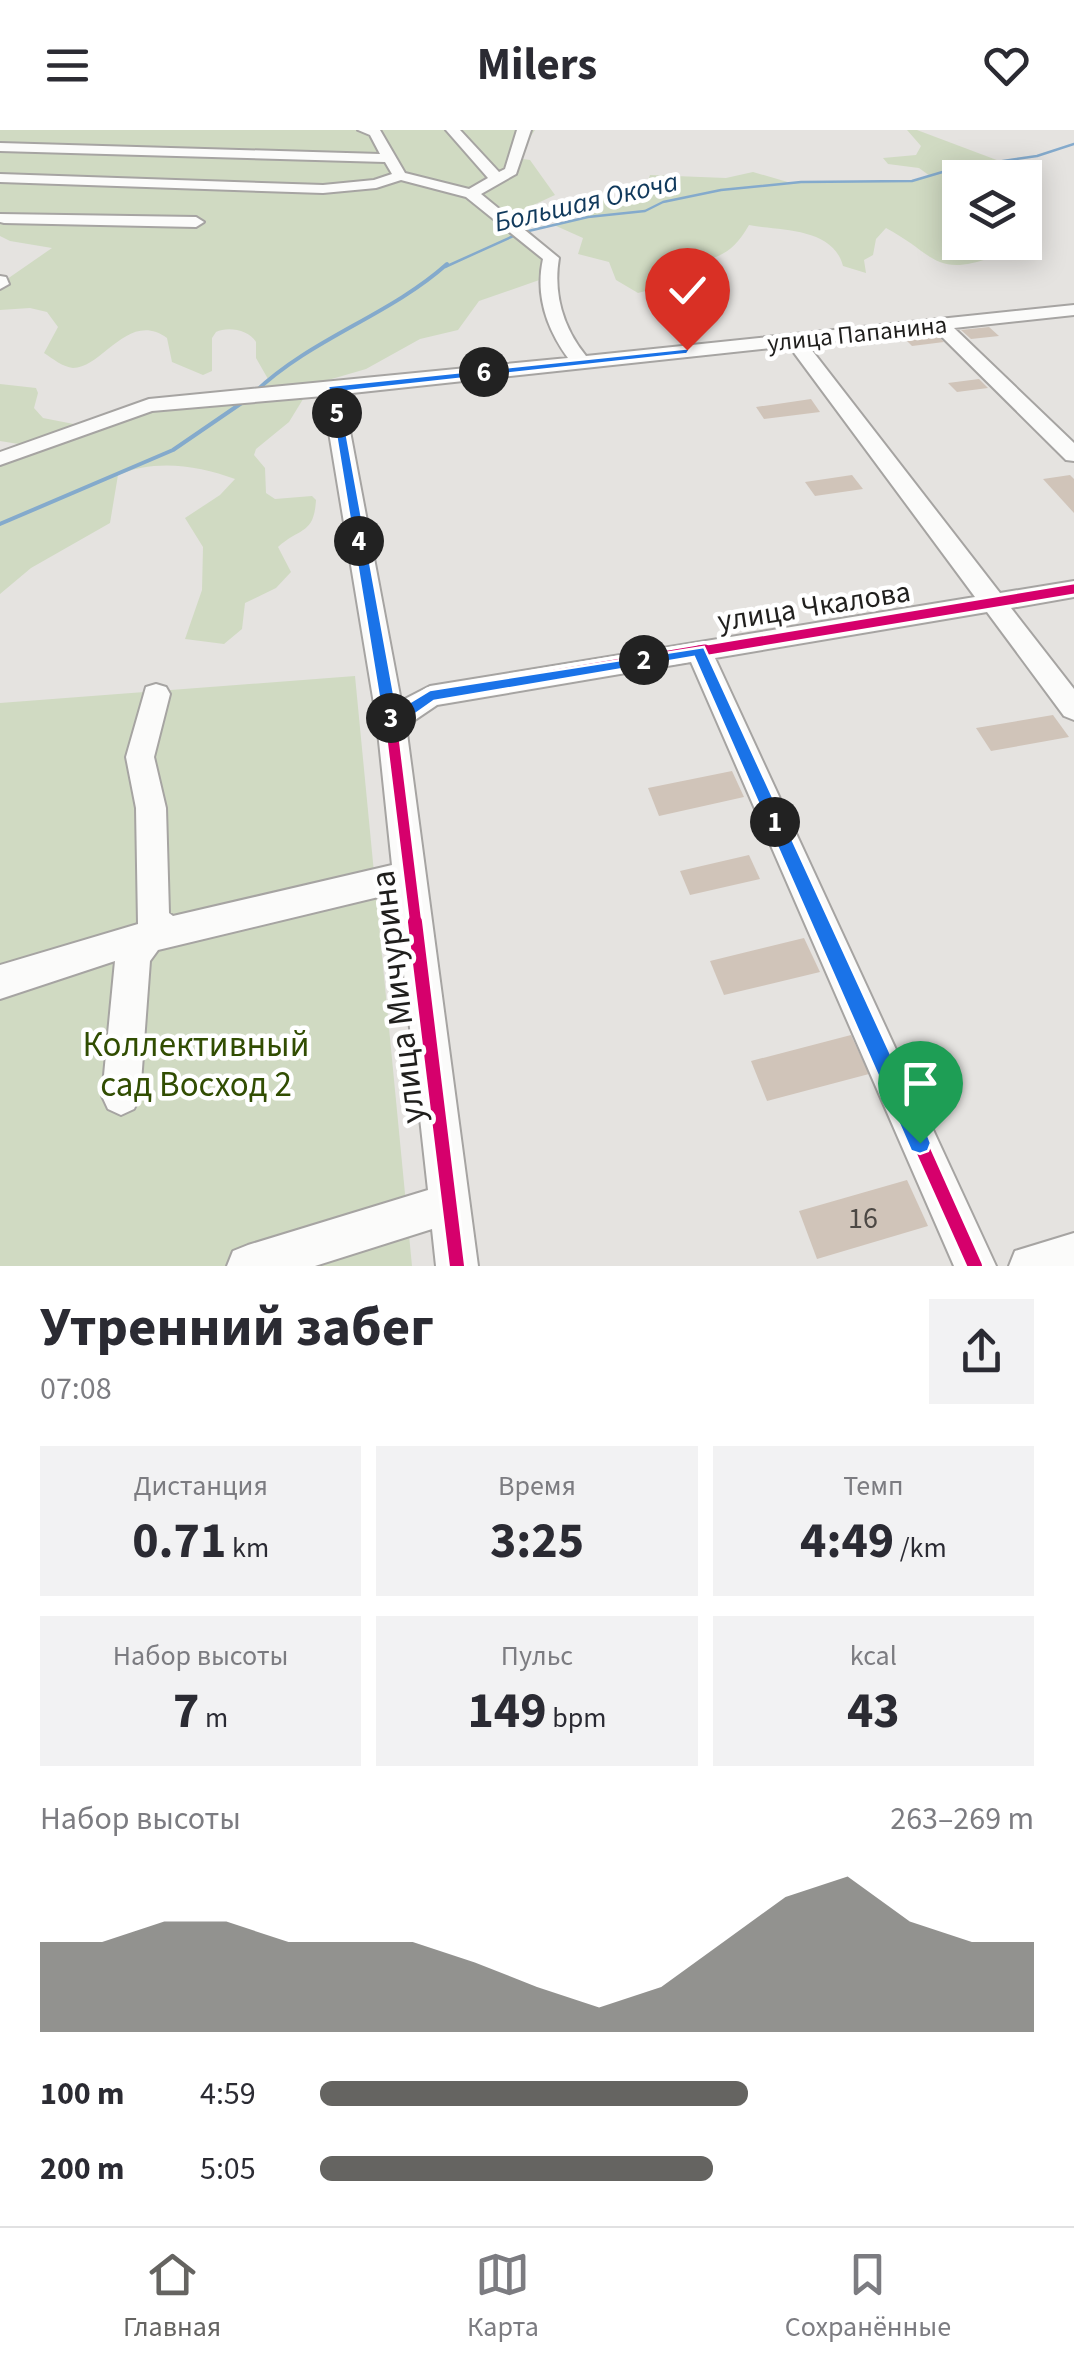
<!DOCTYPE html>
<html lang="ru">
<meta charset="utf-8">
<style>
body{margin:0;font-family:"Source Sans 3",sans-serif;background:#f2f2f3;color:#2b2b33;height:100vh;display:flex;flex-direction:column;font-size:38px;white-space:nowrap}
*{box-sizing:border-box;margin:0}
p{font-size:32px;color:#7c7c81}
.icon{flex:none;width:55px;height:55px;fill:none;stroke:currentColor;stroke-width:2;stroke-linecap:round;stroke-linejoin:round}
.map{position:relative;height:1136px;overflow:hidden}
.details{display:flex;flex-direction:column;background:#fff;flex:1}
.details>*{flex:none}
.buttons{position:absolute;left:942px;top:30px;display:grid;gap:20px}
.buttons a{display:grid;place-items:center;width:100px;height:100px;border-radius:0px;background:#fff;box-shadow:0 5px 25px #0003;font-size:50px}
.pin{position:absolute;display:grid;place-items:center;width:85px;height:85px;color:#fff;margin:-102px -42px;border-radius:50% 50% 50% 0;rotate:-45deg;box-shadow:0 0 10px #0007}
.pin .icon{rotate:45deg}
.km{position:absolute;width:50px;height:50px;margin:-25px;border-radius:50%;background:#222;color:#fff;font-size:28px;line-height:50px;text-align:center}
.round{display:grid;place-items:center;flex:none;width:105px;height:105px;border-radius:0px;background:#f2f2f3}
.summary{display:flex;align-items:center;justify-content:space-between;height:170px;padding:0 40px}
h1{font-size:55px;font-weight:700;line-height:75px}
.figures{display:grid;grid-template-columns:repeat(3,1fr);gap:15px;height:170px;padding:10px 40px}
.figures div{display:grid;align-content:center;border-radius:0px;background:#f2f2f3;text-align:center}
.figures b{font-size:50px;font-weight:700}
.figures small{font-size:28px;font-weight:400}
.figures p{font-size:28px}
.chart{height:280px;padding:20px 40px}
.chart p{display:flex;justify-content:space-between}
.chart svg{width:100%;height:180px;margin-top:10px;fill:#656461;opacity:.7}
ul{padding:0 40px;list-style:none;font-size:32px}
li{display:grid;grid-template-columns:160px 120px 1fr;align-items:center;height:75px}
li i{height:25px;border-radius:12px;background:#656461}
header{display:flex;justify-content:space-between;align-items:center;height:130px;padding:0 40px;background:#fff;font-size:45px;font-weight:700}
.tab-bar{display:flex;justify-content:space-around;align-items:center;height:140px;border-top:2px solid #e1e1e2;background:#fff;font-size:28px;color:#7c7c81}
.tab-bar a{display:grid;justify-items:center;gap:5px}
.tab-bar .current{color:#656461}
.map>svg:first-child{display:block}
.green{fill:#d0dac2}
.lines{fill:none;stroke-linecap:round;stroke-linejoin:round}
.stream-far1{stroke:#84aacc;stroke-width:2.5}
.stream{stroke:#84aacc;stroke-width:4}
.building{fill:#d0c4b9}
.minor-casing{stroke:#a6a4a2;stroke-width:4}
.minor{fill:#fbfbfa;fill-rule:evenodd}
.cycleway-far2-casing{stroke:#fff;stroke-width:14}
.cycleway-far1-casing{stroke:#fff;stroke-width:18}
.cycleway-casing{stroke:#fff;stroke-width:20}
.cycleway-far2{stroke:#d6006c;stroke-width:9}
.cycleway-far1{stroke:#d6006c;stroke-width:11}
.cycleway{stroke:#d6006c;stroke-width:14}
.route{fill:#1a73e8;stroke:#fff;stroke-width:2.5}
.labels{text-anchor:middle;stroke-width:9;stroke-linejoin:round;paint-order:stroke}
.far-street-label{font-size:25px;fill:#201f1d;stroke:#fff}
.far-water-label{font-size:28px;font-style:italic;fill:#10395c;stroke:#fff}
.street-label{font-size:30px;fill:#201f1d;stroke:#fff}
.near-number-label{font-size:30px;fill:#4c4844}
.near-street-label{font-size:35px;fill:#201f1d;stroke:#fff}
.near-park-label{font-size:35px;fill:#314d02;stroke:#fff}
</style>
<header><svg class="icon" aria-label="menu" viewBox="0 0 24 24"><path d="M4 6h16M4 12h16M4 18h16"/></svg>Milers<svg class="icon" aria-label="heart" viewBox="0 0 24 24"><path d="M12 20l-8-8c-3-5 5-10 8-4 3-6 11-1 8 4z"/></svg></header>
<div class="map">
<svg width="1074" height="1136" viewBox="0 0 1074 1136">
<rect width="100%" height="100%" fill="#e5e3e0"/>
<g class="green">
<path d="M0 0H535L516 28 530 30 555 65 503 89 551 128 545 148 479 171 458 200 420 209 366 239 318 253 308 261 289 292 256 319 254 325 265 338 266 363 275 369 312 366 316 370C314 405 300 397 278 417L291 442 276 458 245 473 242 499 224 514 185 509 202 460 203 417 185 388 220 365 235 349C198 335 154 329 118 345L110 393 31 438 0 464V329L31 316 0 311V254L36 258 38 263 34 278 43 288 89 297 149 275 250 266 268 249 256 228V212C249 200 228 196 216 202L212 208V241L203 245 172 232 167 208C128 180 103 238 73 238 63 237 53 229 44 223L58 197 47 182 30 178 0 180V154L52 118 10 111 0 106Z"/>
<path d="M907 0H917L1002 32 975 47 960 48V112L994 113 993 127C934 148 935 124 886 98L876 109 873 125 864 130 866 143 843 136C833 97 781 101 749 95 734 121 722 128 693 132L688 150 707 162C686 173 676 168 657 158L638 163 616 150 609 132 578 124 583 108 554 95 586 87 576 81 581 70 589 65 636 71 643 65 650 45 726 48 753 42 791 53 912 51 930 46 919 38 888 34 883 28 916 25 921 16Z"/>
<polygon points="355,546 412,1136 0,1136 0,573"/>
</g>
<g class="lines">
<polyline class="stream-far1" points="445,137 520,103 588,87 645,81 663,72 721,60 801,52 912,51 956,38 1037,26 1074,14"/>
<g class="stream">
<path d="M254 263C311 208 389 186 447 134"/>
<polyline points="0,394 173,320 246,270"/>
</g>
</g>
<g class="building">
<polygon points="989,197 999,206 971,209 961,200"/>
<polygon points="935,203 944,212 912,216 903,207"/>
<polygon points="979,249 988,258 957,262 948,253"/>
<polygon points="811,269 820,282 764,289 756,277"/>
<polygon points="852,345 863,359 815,366 805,352"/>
<polygon points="1070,345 1074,349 1074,383 1043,349"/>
<polygon points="1053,585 1069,607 991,621 976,598"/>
<polygon points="732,641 744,667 659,686 648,658"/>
<polygon points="749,725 760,749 690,765 680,741"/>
<polygon points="804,808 820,842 724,865 710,831"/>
<polygon points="851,905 869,944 767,971 751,931"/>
<polygon points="907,1050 928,1096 817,1129 799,1081"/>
</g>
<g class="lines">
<g class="minor-casing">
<g id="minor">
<path d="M358 0H380L405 43 469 59 488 48 446 0H460L499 42 505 39 517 0H531L516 44 481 64 559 128C553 164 563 198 586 226L1074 175V185L954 198 1074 313V331L1066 330 935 200 807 214 1000 463 1074 451V467L1011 478 1074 559V590L1064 586 987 482 715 528 996 1136H954L691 532 437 575 406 596 478 1136H436L432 1099 315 1136H227L233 1121 248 1115 428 1060 395 763 158 820 150 831 140 966 134 979 121 985 108 979 102 966 115 831 0 869V835L138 794 136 678 126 627 146 557 156 554 166 557 170 564 154 627 166 678 169 783 173 786 392 735 377 592 323 266 152 281 0 335V322L149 269 568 228C547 199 535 165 543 129L466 67 401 50 376 58 323 63 0 52V44L323 55 374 50 392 44 385 32 0 21V13L380 24 370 5ZM789 216 975 467 430 556 401 571 343 264Z"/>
<polygon points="0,84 196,87 204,92 196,97 4,93 0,92"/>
<polygon points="0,146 6,147 9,154 0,159"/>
<polygon points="1074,1103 1074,1136 1009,1136 1015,1121"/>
</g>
</g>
<use href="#minor" class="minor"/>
<g class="cycleway-far2-casing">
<polyline id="cycleway-far2" points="690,523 1074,459"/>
</g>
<g class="cycleway-far1-casing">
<g id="cycleway-far1">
<polyline points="699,521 822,795"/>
<polyline points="416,795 391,592 430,566 705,520"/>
</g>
</g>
<g class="cycleway-casing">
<g id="cycleway">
<polyline points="415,792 457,1136"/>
<polyline points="821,792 975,1136"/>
</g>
</g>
<use href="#cycleway-far2" class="cycleway-far2"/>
<use href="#cycleway-far1" class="cycleway-far1"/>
<use href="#cycleway" class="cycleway"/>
</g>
<polygon class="route" points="691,218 687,224 339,262 397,580 430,560 704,517 928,1005 931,1013 928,1021 920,1024 911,1021 694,527 434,571 397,597 392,599 383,592 328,256"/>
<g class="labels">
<g class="far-street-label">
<text transform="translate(857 203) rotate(-6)" y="9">улица Папанина</text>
</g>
<g class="far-water-label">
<text transform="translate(586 71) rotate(-13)" y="10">Большая Окоча</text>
</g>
<g class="street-label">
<text transform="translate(814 476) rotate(-9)" y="10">улица Чкалова</text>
</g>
<g class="near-number-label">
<text x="863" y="1098">16</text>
</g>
<g class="near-street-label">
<text transform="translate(397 867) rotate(-97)" y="12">улица Мичурина</text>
</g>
<g class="near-park-label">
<text x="196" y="926">Коллективный<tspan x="196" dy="40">сад Восход 2</tspan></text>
</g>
</g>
</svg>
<div class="buttons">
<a><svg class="icon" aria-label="layers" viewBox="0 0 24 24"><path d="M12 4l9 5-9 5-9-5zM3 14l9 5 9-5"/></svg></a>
</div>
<div class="pin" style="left:920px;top:1013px;background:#1e9e55"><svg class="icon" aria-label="arrive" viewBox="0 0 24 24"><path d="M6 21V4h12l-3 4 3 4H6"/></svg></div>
<div class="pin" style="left:687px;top:220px;background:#d93025"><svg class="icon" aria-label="check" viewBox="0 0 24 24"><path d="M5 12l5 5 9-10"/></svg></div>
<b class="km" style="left:775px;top:692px">1</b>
<b class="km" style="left:644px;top:530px">2</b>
<b class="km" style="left:391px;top:588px">3</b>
<b class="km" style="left:359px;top:411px">4</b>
<b class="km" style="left:337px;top:283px">5</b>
<b class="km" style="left:484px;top:242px">6</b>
</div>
<section class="details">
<div class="summary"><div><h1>Утренний забег</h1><p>07:08</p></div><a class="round"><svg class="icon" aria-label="share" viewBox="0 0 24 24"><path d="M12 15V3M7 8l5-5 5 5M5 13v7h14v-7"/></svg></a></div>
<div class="figures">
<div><p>Дистанция</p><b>0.71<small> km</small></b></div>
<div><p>Время</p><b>3:25</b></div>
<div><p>Темп</p><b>4:49<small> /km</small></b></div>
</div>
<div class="figures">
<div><p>Набор высоты</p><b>7<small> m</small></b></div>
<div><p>Пульс</p><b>149<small> bpm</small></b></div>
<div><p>kcal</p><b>43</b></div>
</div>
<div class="chart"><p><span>Набор высоты</span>263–269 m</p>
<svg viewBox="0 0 160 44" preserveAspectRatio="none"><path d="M0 44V22L10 22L20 17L30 17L40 22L50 22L60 22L70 27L80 33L90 38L100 33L110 22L120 11L130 6L140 17L150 22L160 22V44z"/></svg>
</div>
<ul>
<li><b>100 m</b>4:59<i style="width:60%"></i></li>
<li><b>200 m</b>5:05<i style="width:55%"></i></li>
</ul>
</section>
<nav class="tab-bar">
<a class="current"><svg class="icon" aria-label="home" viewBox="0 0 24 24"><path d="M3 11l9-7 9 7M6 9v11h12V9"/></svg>Главная</a>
<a><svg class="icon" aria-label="map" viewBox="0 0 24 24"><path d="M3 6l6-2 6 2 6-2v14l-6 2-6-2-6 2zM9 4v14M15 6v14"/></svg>Карта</a>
<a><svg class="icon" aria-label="saved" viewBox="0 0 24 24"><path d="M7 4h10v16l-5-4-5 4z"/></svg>Сохранённые</a>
</nav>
